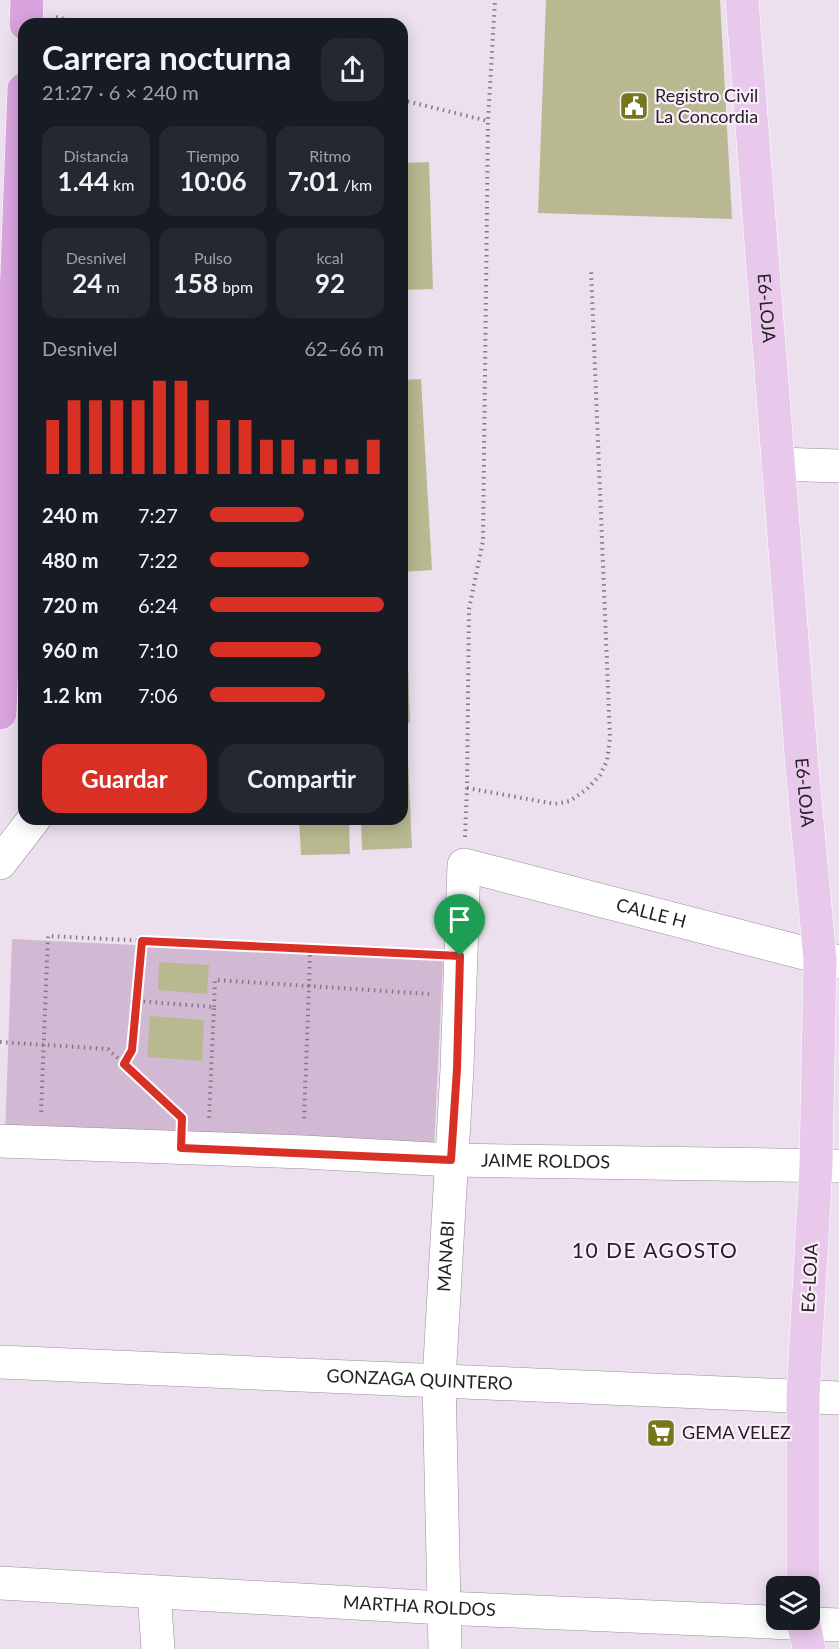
<!DOCTYPE html>
<html lang="es">
<meta charset="utf-8">
<style>
body{margin:0;font-family:Lato,sans-serif;background:#242831;color:#f1f3f6;height:100vh;display:flex;flex-direction:column;font-size:22px;white-space:nowrap}
*{box-sizing:border-box;margin:0}
p{font-size:20px;color:#9ea1a6}
.icon{flex:none;width:33px;height:33px;fill:none;stroke:currentColor;stroke-width:2;stroke-linecap:round;stroke-linejoin:round}
.map{position:relative;flex:1;overflow:hidden}
.sheet{position:absolute;left:18px;top:18px;width:390px;height:807px;display:flex;flex-direction:column;background:#171b24;border-radius:18px;box-shadow:0 3px 15px #0003}
.sheet>*{flex:none}
.controls{position:absolute;left:766px;top:1576px;display:grid;gap:12px}
.controls a{display:grid;place-items:center;width:54px;height:54px;border-radius:12px;background:#171b24;box-shadow:0 3px 15px #0003;font-size:30px}
.pin{position:absolute;display:grid;place-items:center;width:51px;height:51px;color:#fff;margin:-62px -26px;border-radius:50% 50% 50% 0;rotate:-45deg;box-shadow:0 0 6px #0007}
.pin .icon{rotate:45deg}
.round{display:grid;place-items:center;flex:none;width:63px;height:63px;border-radius:18px;background:#242831}
.summary{display:flex;align-items:center;justify-content:space-between;height:102px;padding:0 24px}
h1{font-size:33px;font-weight:700;line-height:45px}
.metrics{display:grid;grid-template-columns:repeat(3,1fr);gap:9px;height:102px;padding:6px 24px}
.metrics div{display:grid;align-content:center;border-radius:15px;background:#242831;text-align:center}
.metrics b{font-size:26px;font-weight:700}
.metrics small{font-size:16px;font-weight:400}
.metrics p{font-size:16px}
.chart{height:168px;padding:12px 24px}
.chart p{display:flex;justify-content:space-between}
.chart svg{width:100%;height:108px;margin-top:6px;stroke:#d93025;stroke-width:6}
.primary-button{display:flex;gap:12px;margin-top:auto;padding:12px 24px}
.primary-button a{flex:1;height:69px;border-radius:18px;background:#d93025;color:#fff;font-size:24px;font-weight:700;line-height:69px;text-align:center}
.primary-button a+a{background:#242831;color:#f1f3f6}
ul{padding:0 24px;list-style:none;font-size:20px}
li{display:grid;grid-template-columns:96px 72px 1fr;align-items:center;height:45px}
li i{height:15px;border-radius:8px;background:#d93025}
.map>svg:first-child{display:block}
.green{fill:#d1b9d4}
.building{fill:#b8b991}
.lines{fill:none;stroke-linecap:round;stroke-linejoin:round}
.minor-casing{stroke:#988d99;stroke-width:34}
.major-casing{stroke:#fff;stroke-width:34}
.highway-casing{stroke:#fff;stroke-width:34}
.path{stroke:#827a83;stroke-width:4;stroke-dasharray:1.5 4.5;stroke-linecap:butt}
.minor{stroke:#fff;stroke-width:33}
.major{stroke:#e8c8eb;stroke-width:33}
.highway{stroke:#d8a3de;stroke-width:33}
.route-casing{stroke:#fff;stroke-width:12}
.route{stroke:#d93025;stroke-width:8}
.labels{text-anchor:middle;stroke-width:4.5;stroke-linejoin:round;paint-order:stroke}
.poi-label{font-size:18px;fill:#252025;stroke:#faeefb;text-anchor:start}
.street-label{font-size:18px;fill:#252025;stroke:#faeefb}
.quarter-label{font-size:21px;letter-spacing:1.5px;fill:#252025;stroke:#faeefb}
</style>
<div class="map">
<svg width="839" height="1649" viewBox="0 0 839 1649">
<rect width="100%" height="100%" fill="#ece0ee"/>
<polygon class="green" points="12,939 443,960 434,1149 5,1134"/>
<g class="building">
<polygon points="546,0 720,0 732,219 538,213"/>
<polygon points="429,162 433,289 402,290 402,163"/>
<polygon points="421,379 432,570 402,572 402,380"/>
<polygon points="402,612 406,612 410,723 402,724"/>
<polygon points="402,737 407,737 412,848 362,850 361,819 402,819"/>
<polygon points="299,819 349,819 350,854 301,855"/>
<polygon points="159,962 209,965 207,994 158,990"/>
<polygon points="150,1016 204,1020 202,1061 147,1057"/>
</g>
<g class="lines">
<g class="minor-casing">
<g id="minor">
<polyline points="778,464 839,466"/>
<polyline points="0,863 34,819"/>
<path id="s1" d="M0 1141 304 1152 451 1160 839 1166"/>
<path id="s2" d="M0 1362 839 1398"/>
<path id="s3" d="M0 1583 443 1608 839 1625"/>
<polyline points="154,1592 158,1649"/>
<path id="s4" d="M445 1649 439 1380 457 1069 464 865 839 962"/>
</g>
</g>
<g class="major-casing">
<g id="major">
<path id="s5" d="M742 0 802 767 820 959 816 1165 803 1396V1587"/>
<polyline points="803,1620 809,1649"/>
</g>
</g>
<g class="highway-casing">
<g id="highway">
<polyline points="26,24 27,0"/>
<polyline points="0,713 24,89"/>
</g>
</g>
<g class="path">
<polyline points="56,17 85,24"/>
<polyline points="402,100 488,121"/>
<polyline points="467,788 555,804 570,801 587,789 600,775 607,761 610,738 591,269"/>
<polyline points="465,837 467,788 469,609 483,541 488,121 495,0"/>
<polyline points="310,949 309,986 429,994"/>
<polyline points="137,1001 142,941"/>
<polyline points="214,1007 215,980 309,986 304,1122"/>
<polyline points="0,1042 108,1049 181,1117"/>
<polyline points="124,1064 132,1050 137,1001 214,1007 209,1119"/>
<polyline points="41,1112 48,936 430,955"/>
</g>
<use href="#minor" class="minor"/>
<use href="#major" class="major"/>
<use href="#highway" class="highway"/>
</g>
<g class="lines">
<g class="route-casing">
<polygon id="route" points="142,941 460,956 457,1069 451,1160 181,1148 182,1118 124,1064 132,1050"/>
</g>
<use href="#route" class="route"/>
</g>
<defs>
<g id="civic-square" transform="scale(1.5)"><rect x="-9" y="-9" width="18" height="18" rx="4" fill="#76761c" stroke="#faeefb"/><path d="M-.6-6.5H3V-4.5H.6V-3L4-1V1h2V6H-6V1h2V-1L-.6-3ZM-1.2 2.5V6h2.4V2.5Z" fill="#fff"/></g>
<g id="supermarket-square" transform="scale(1.5)"><rect x="-9" y="-9" width="18" height="18" rx="4" fill="#76761c" stroke="#faeefb"/><path d="M-6-5.5h2.5l.6 2H6L4.5 2H-2.5L-4.4-4H-6ZM-1.5 3.2a1.3 1.3 0 1 0 .1 0ZM3 3.2a1.3 1.3 0 1 0 .1 0Z" fill="#fff"/></g>
</defs>
<g fill-rule="evenodd">
<use href="#civic-square" x="634" y="106"/>
<use href="#supermarket-square" x="661" y="1433"/>
</g>
<g class="labels">
<g class="poi-label">
<text x="655" y="102">Registro Civil<tspan x="655" dy="21">La Concordia</tspan></text>
<text x="682" y="1439">GEMA VELEZ</text>
</g>
<g class="street-label">
<text dy="6" stroke="none"><textPath href="#s5" startOffset="309">E6-LOJA</textPath></text>
<text dy="6" stroke="none"><textPath href="#s5" startOffset="795">E6-LOJA</textPath></text>
<text dy="6" stroke="none"><textPath href="#s4" startOffset="978">CALLE H</textPath></text>
<text dy="6" stroke="none"><textPath href="#s1" startOffset="546">JAIME ROLDOS</textPath></text>
<text dy="6" stroke="none"><textPath href="#s4" startOffset="393">MANABI</textPath></text>
<text transform="translate(810 1278) rotate(-87)" y="6">E6-LOJA</text>
<text dy="6" stroke="none"><textPath href="#s2" startOffset="420">GONZAGA QUINTERO</textPath></text>
<text dy="6" stroke="none"><textPath href="#s3" startOffset="420">MARTHA ROLDOS</textPath></text>
</g>
<g class="quarter-label">
<text x="655" y="1258">10 DE AGOSTO</text>
</g>
</g>
</svg>
<div class="controls">
<a><svg class="icon" aria-label="layers" viewBox="0 0 24 24"><path d="M12 4l9 5-9 5-9-5zM3 14l9 5 9-5"/></svg></a>
</div>
<div class="pin" style="left:460px;top:956px;background:#1e9e55"><svg class="icon" aria-label="arrive" viewBox="0 0 24 24"><path d="M6 21V4h12l-3 4 3 4H6"/></svg></div>
<section class="sheet">
<div class="summary"><div><h1>Carrera nocturna</h1><p>21:27 · 6 × 240 m</p></div><a class="round"><svg class="icon" aria-label="share" viewBox="0 0 24 24"><path d="M12 15V3M7 8l5-5 5 5M5 13v7h14v-7"/></svg></a></div>
<div class="metrics">
<div><p>Distancia</p><b>1.44<small> km</small></b></div>
<div><p>Tiempo</p><b>10:06</b></div>
<div><p>Ritmo</p><b>7:01<small> /km</small></b></div>
</div>
<div class="metrics">
<div><p>Desnivel</p><b>24<small> m</small></b></div>
<div><p>Pulso</p><b>158<small> bpm</small></b></div>
<div><p>kcal</p><b>92</b></div>
</div>
<div class="chart"><p><span>Desnivel</span>62–66 m</p>
<svg viewBox="0 0 160 44" preserveAspectRatio="none"><path d="M5 44V22M15 44V14M25 44V14M35 44V14M45 44V14M55 44V6M65 44V6M75 44V14M85 44V22M95 44V22M105 44V30M115 44V30M125 44V38M135 44V38M145 44V38M155 44V30"/></svg>
</div>
<ul>
<li><b>240 m</b>7:27<i style="width:54%"></i></li>
<li><b>480 m</b>7:22<i style="width:57%"></i></li>
<li><b>720 m</b>6:24<i style="width:100%"></i></li>
<li><b>960 m</b>7:10<i style="width:64%"></i></li>
<li><b>1.2 km</b>7:06<i style="width:66%"></i></li>
</ul>
<div class="primary-button"><a>Guardar</a><a>Compartir</a></div>
</section>
</div>
